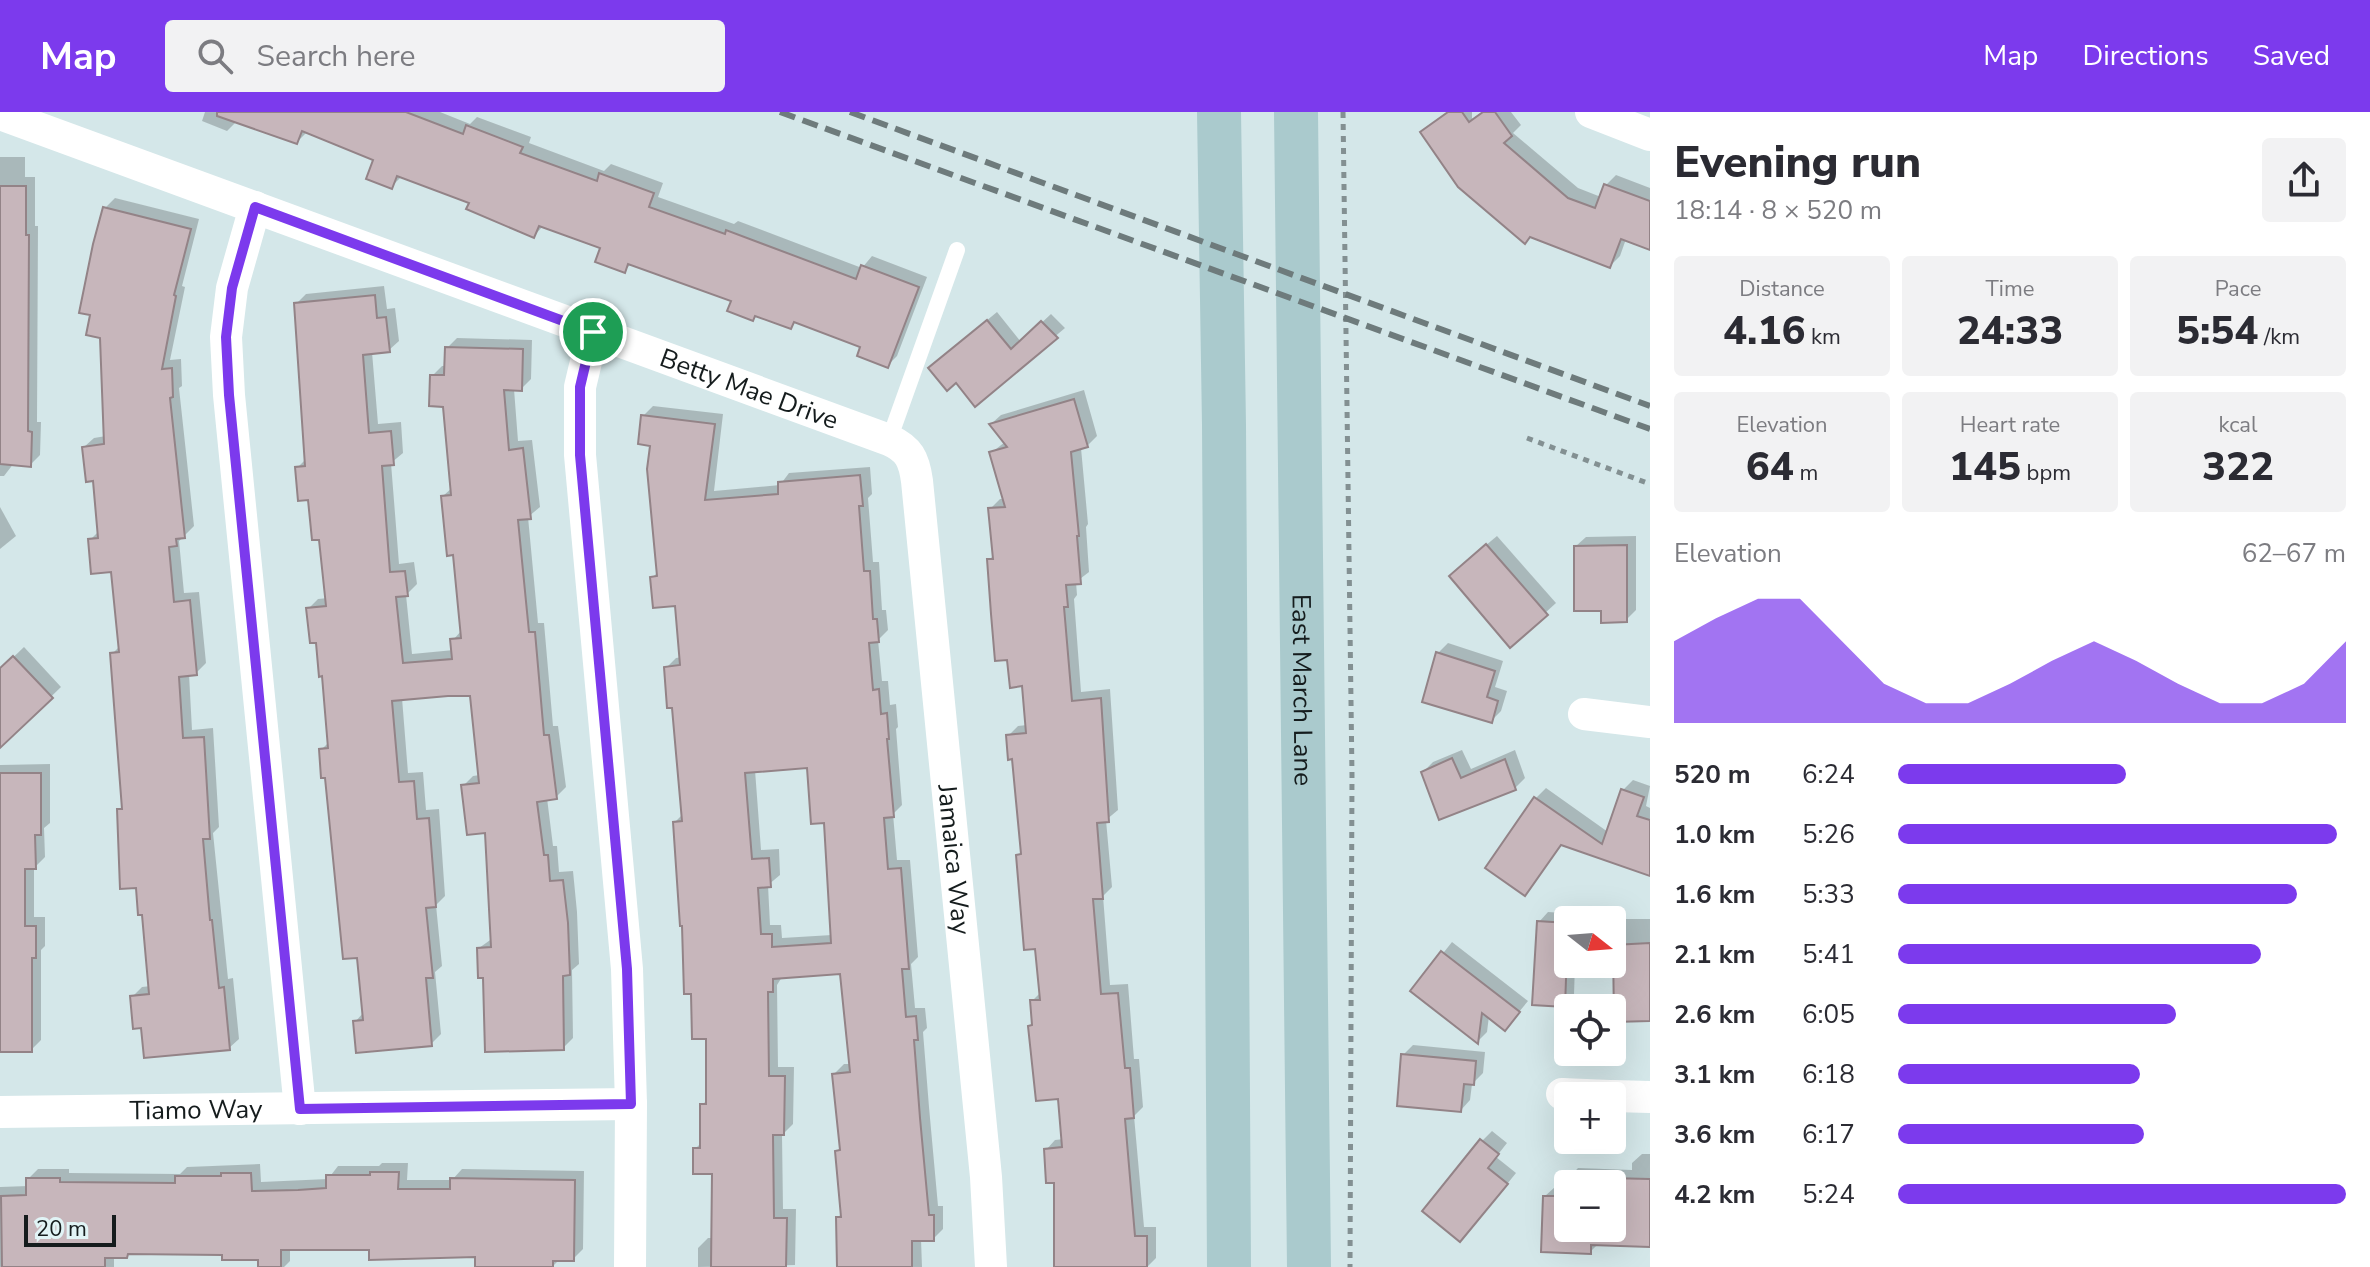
<!DOCTYPE html>
<meta charset="utf-8">
<style>
body{margin:0;font-family:"Nunito Sans",sans-serif;background:#f2f2f3;color:#2b2b33;height:100vh;display:flex;flex-direction:column;font-size:30px;white-space:nowrap}
*{box-sizing:border-box;margin:0}
p{font-size:26px;color:#7c7c81}
.icon{flex:none;width:44px;height:44px;fill:none;stroke:currentColor;stroke-width:2;stroke-linecap:round;stroke-linejoin:round}
.map{position:relative;flex:1;overflow:hidden}
.sheet{display:flex;flex-direction:column;background:#fff;width:720px}
.sheet>*{flex:none}
.needle{width:52px;rotate:107deg}
.buttons{position:absolute;left:1554px;top:794px;display:grid;gap:16px}
.buttons a{display:grid;place-items:center;width:72px;height:72px;border-radius:8px;background:#fff;box-shadow:0 8px 32px #0002;font-size:40px}
.scale{position:absolute;left:24px;bottom:20px;width:92px;box-sizing:border-box;padding-left:8px;border:4px solid #151c1d;border-top:0;font-size:22px;line-height:28px;white-space:nowrap;color:#151c1d;-webkit-text-stroke:6px #e1f4f6;paint-order:stroke}
.pin{position:absolute;display:grid;place-items:center;width:68px;height:68px;color:#fff;margin:-34px;border:4px solid #fff;border-radius:50%;box-shadow:0 2px 8px #0007}
.round{display:grid;place-items:center;flex:none;width:84px;height:84px;border-radius:8px;background:#f2f2f3}
.headline{display:flex;align-items:center;justify-content:space-between;height:136px;padding:0 24px}
h1{font-size:44px;font-weight:800;line-height:60px}
.figures{display:grid;grid-template-columns:repeat(3,1fr);gap:12px;height:136px;padding:8px 24px}
.figures div{display:grid;align-content:center;border-radius:8px;background:#f2f2f3;text-align:center}
.figures b{font-size:40px;font-weight:800}
.figures small{font-size:22px;font-weight:400}
.figures p{font-size:22px}
.chart{height:224px;padding:16px 24px}
.chart p{display:flex;justify-content:space-between}
.chart svg{width:100%;height:144px;margin-top:8px;fill:#7c3aed;opacity:.7}
ul{padding:0 24px;list-style:none;font-size:26px}
li{display:grid;grid-template-columns:128px 96px 1fr;align-items:center;height:60px}
li i{height:20px;border-radius:10px;background:#7c3aed}
header{display:flex;align-items:center;gap:48px;box-sizing:border-box;height:112px;padding:0 40px;background:#7c3aed;color:#fff}
header strong{font-size:38px}
nav{display:flex;gap:44px;margin-inline-start:auto;font-size:28px}
.search{width:560px;height:72px;background:#f2f2f3;display:flex;align-items:center;gap:20px;box-sizing:border-box;padding:0 28px;border-radius:8px;color:#7c7c81;font-size:30px}
main{display:flex;flex:1;min-height:0}
.map>svg:first-child{display:block}
.shadow{fill:#0003;fill-rule:evenodd}
.building{fill:#c7b6bb;stroke:#938387;stroke-width:2;fill-rule:evenodd}
.lines{fill:none;stroke-linecap:round;stroke-linejoin:round}
.path{stroke:#839092;stroke-width:5;stroke-dasharray:6 6;stroke-linecap:butt}
.service{stroke:#fff;stroke-width:16}
.minor{stroke:#fff;stroke-width:32}
.secondary{stroke:#aacacd;stroke-width:44}
.rail{stroke:#6e7b7c;stroke-width:6;stroke-dasharray:16 8;stroke-linecap:butt}
.route-casing{stroke:#fff;stroke-width:16}
.route{stroke:#7c3aed;stroke-width:10}
.labels{text-anchor:middle;stroke-width:7;stroke-linejoin:round;paint-order:stroke}
.street-label{font-size:26px;fill:#151c1d;stroke:#e1f4f6}
</style>
<header>
<strong>Map</strong>
<div class="search"><svg class="icon" aria-label="search" viewBox="0 0 24 24"><circle cx="10" cy="10" r="6"/><path d="M15 15l6 6"/></svg>Search here</div>
<nav><a>Map</a><a>Directions</a><a>Saved</a></nav>
</header>
<main>
<div class="map">
<svg width="1650" height="1155" viewBox="0 0 1650 1155">
<rect width="100%" height="100%" fill="#d4e7e9"/>
<g class="shadow">
<polygon points="205,0 440,0 470,12 477,5 531,25 529,31 604,59 611,52 663,71 658,85 734,112 738,109 862,156 872,144 927,165 897,244 887,254 863,234 796,209 791,214 757,202 753,207 734,188 632,151 624,159 602,135 543,114 534,124 471,90 402,64 392,74 376,47 308,19 297,30 237,9 227,19 202,9"/>
<polygon points="1447,0 1472,0 1472,7 1482,0 1511,0 1521,13 1513,21 1578,76 1601,85 1606,73 1616,63 1650,76 1650,136 1626,127 1620,144 1610,154 1422,20"/>
<polygon points="0,45 25,45 25,65 35,65 35,114 38,114 37,310 41,310 40,343 30,353 14,351 4,364 0,364"/>
<polygon points="115,86 199,107 182,174 185,175 170,248 181,247 182,274 179,276 194,414 179,429 184,481 199,480 206,551 196,561 189,562 192,618 213,616 219,715 213,721 228,867 233,866 239,927 229,936 143,914 132,885 142,875 151,874 143,801 119,698 123,694 112,542 120,534 113,457 90,428 99,419 95,367 84,335 94,326 106,324 105,96"/>
<polygon points="384,174 387,197 395,196 399,229 389,238 372,240 378,312 401,310 403,341 391,351 399,452 414,450 417,472 406,483 412,542 454,538 453,528 462,518 455,441 443,384 453,375 445,293 432,264 442,254 446,254 447,236 457,226 532,228 531,267 521,277 514,277 518,329 532,328 540,395 528,405 538,511 544,511 553,614 558,614 566,675 556,685 547,686 553,734 557,734 559,760 573,759 577,800 579,852 572,858 573,926 563,936 485,864 479,836 493,826 486,718 463,674 473,664 480,663 472,582 402,586 408,661 423,660 426,698 439,697 445,784 436,793 442,854 435,860 441,922 431,932 355,910 364,900 359,844 321,638 330,629 318,528 308,497 318,487 328,486 321,426 310,386 297,356 307,346 296,192 306,182"/>
<polygon points="997,200 1021,230 1051,202 1065,216 975,292 940,247"/>
<polygon points="1084,278 1097,324 1087,334 1081,336 1088,412 1086,415 1089,460 1076,470 1077,483 1074,487 1081,580 1110,577 1118,698 1106,708 1112,775 1103,784 1110,873 1128,872 1134,947 1139,947 1143,995 1134,1004 1144,1115 1156,1115 1156,1146 1147,1155 1056,1155 1056,1069 1046,1038 1055,1028 1064,1027 1060,985 1030,914 1034,910 1032,889 1041,880 1037,835 1018,744 1023,739 1014,645 1008,624 1018,614 1027,613 1024,572 1009,545 989,448 995,442 990,397 1000,387 1005,387 991,341 1005,330 991,312 1001,303"/>
<path d="M653 294 723 302 714 379 780 373 789 361 870 355 872 382 868 386 873 450H879L882 498H886L888 518 878 528 882 569H888L890 593 896 592 898 615 896 617 902 693 893 702 897 748H910L918 845 911 852 915 896H925L927 916 923 920 929 995 938 1094H943V1117L933 1127H921L922 1155H839L838 1105 843 1101 837 1039 842 1035 834 962 844 952H851L842 860 782 865 777 873 778 955H794L793 1012 782 1023 783 1097H796L795 1153 698 1155V1136L708 1126H713L714 1060 695 1037 702 1030V993L708 987V925L693 880 675 710 683 702 674 594 666 556 676 546 682 545 677 492 652 466 659 459 652 332 643 304ZM809 654 826 709 832 823 782 826 781 813H770L768 773 780 763 779 737 761 738 755 658Z"/>
<polygon points="0,395 16,424 0,437"/>
<polygon points="1497,424 1556,491 1510,533 1461,454"/>
<polygon points="1636,424 1636,498 1626,508 1603,497 1576,434 1586,425"/>
<polygon points="1448,531 1503,549 1495,575 1507,579 1501,599 1491,609 1438,541"/>
<polygon points="24,535 61,575 0,634 0,558"/>
<polygon points="1462,638 1471,657 1515,638 1525,666 1515,676 1440,705 1423,660 1433,650"/>
<polygon points="50,652 50,711 44,716 45,745 34,756 34,805 45,805 45,834 41,838 41,928 31,938 0,938 0,653"/>
<polygon points="1633,668 1650,674 1646,694 1650,696 1650,762 1563,731 1525,782 1487,756 1536,686 1546,676 1608,720 1623,678"/>
<polygon points="1548,800 1595,803 1595,807 1650,807 1650,907 1615,848 1612,848 1612,808 1568,808 1568,852 1575,852 1574,883 1564,893 1539,810"/>
<polygon points="1452,830 1528,889 1505,917 1489,904 1487,920 1478,929 1413,879"/>
<polygon points="1413,933 1485,940 1483,961 1472,972 1470,988 1461,998 1403,943"/>
<polygon points="1492,1019 1507,1031 1496,1045 1516,1061 1470,1118 1482,1029"/>
<polygon points="1642,1042 1650,1042 1650,1131 1599,1131 1590,1140 1543,1138 1545,1084 1555,1075 1568,1075 1568,1116 1612,1116 1612,1072 1568,1072 1569,1066 1578,1056 1632,1058 1632,1051"/>
<polygon points="382,1051 408,1051 407,1068 452,1068 462,1057 584,1059 583,1137 573,1147 560,1147 552,1155 477,1143 371,1136 290,1136 290,1149 284,1155 260,1155 260,1146 224,1141 131,1140 127,1144 114,1144 114,1155 0,1155 0,1075 28,1074 28,1067 38,1057 69,1057 69,1061 180,1062 187,1055 260,1052 261,1070 328,1067 338,1054 379,1054"/>
</g>
<g class="building">
<polygon points="217,0 406,0 463,22 466,13 523,35 520,41 597,69 599,61 654,81 649,95 725,122 726,118 856,167 861,153 919,175 888,256 857,244 860,235 794,210 791,217 755,204 753,209 727,199 731,189 628,152 625,161 595,150 600,136 539,114 534,126 466,97 469,91 397,64 392,77 366,67 373,48 302,19 297,32 217,4"/>
<polygon points="1448,0 1462,0 1469,10 1483,0 1495,0 1512,24 1504,31 1568,86 1595,96 1604,72 1650,89 1650,138 1621,127 1610,156 1530,125 1525,132 1458,75 1420,20"/>
<polygon points="0,74 26,74 26,123 29,123 28,319 32,320 31,355 0,352"/>
<polygon points="103,95 191,117 174,183 176,184 162,257 172,256 173,285 170,286 185,426 176,427 177,434 169,435 174,490 190,488 197,563 179,565 183,626 204,625 210,727 203,727 210,808 212,808 219,876 224,875 230,938 144,946 141,916 133,917 130,884 149,882 142,803 138,803 136,776 120,777 117,697 122,697 110,541 119,540 111,460 91,462 88,427 98,426 93,369 86,370 82,335 104,332 100,226 86,223 90,203 79,201 93,132"/>
<polygon points="375,183 377,206 386,205 390,240 363,243 369,321 391,319 394,353 382,354 390,460 405,459 408,484 396,485 403,551 452,547 450,527 461,526 453,443 447,444 441,384 451,383 443,295 429,294 430,263 444,263 445,235 523,237 522,279 504,278 509,338 523,336 531,407 518,408 529,520 535,520 544,623 549,623 557,687 537,690 544,743 548,743 550,769 563,768 568,811 570,863 563,864 564,938 485,940 483,866 478,866 477,836 491,835 485,721 467,723 461,673 479,671 470,584 448,584 392,589 399,670 414,669 417,707 429,706 436,795 426,796 433,866 426,866 432,934 356,941 353,909 363,908 357,846 343,847 325,666 321,666 319,637 328,636 322,564 319,565 316,531 310,531 306,496 326,494 319,428 312,428 308,388 298,389 295,355 305,354 294,191"/>
<polygon points="987,208 1011,237 1041,209 1058,226 975,295 956,271 947,279 928,256"/>
<polygon points="1074,287 1088,335 1071,340 1079,424 1077,424 1081,472 1066,473 1068,495 1064,495 1072,589 1101,586 1109,710 1097,711 1103,787 1093,787 1101,882 1118,881 1125,956 1130,956 1134,1006 1125,1007 1135,1124 1147,1124 1147,1155 1054,1155 1054,1071 1046,1071 1044,1037 1062,1035 1058,987 1036,989 1028,914 1032,913 1030,888 1040,888 1035,837 1024,838 1016,743 1021,742 1012,647 1008,648 1006,623 1026,621 1022,574 1010,576 1007,548 995,549 991,502 987,447 993,447 988,396 1005,395 989,340 1007,335 989,312"/>
<path d="M641 303 715 312 705 388 778 382V370L860 363 863 394H859L864 459H870L873 507H877L879 530 869 531 873 578 879 577 881 602 887 601 889 627H887L894 705 884 706 888 757 901 756 909 857H902L906 905 916 904 918 928H914L920 1006 929 1103H934V1129H912V1155H837L836 1105H841L835 1039 840 1038 832 962 850 960 840 862 773 867V880H768L769 964H785L784 1023H773L774 1106H787L786 1155H711L712 1062H693V1036H700V992H706V927H692L691 882H684L682 814H680L673 710 682 709 672 596H667L664 555 680 553 675 494 653 496 650 465 657 464 647 357 650 334 638 332ZM807 656 811 712 824 711 831 831 772 835V822H761L758 776 771 775 769 746 752 747 745 661Z"/>
<polygon points="1486,432 1548,503 1510,536 1449,464"/>
<polygon points="1627,433 1627,510 1601,511 1601,499 1574,499 1574,434"/>
<polygon points="1436,540 1495,559 1487,585 1498,589 1492,611 1422,590"/>
<polygon points="13,544 53,586 0,636 0,556"/>
<polygon points="1452,646 1461,666 1505,647 1516,678 1439,708 1421,660"/>
<polygon points="0,661 41,661 41,723 35,723 36,757 25,757 25,814 36,814 36,846 32,846 32,940 0,940"/>
<polygon points="1621,677 1644,685 1637,704 1650,708 1650,764 1561,733 1525,784 1485,756 1534,685 1602,732"/>
<polygon points="1537,809 1568,811 1565,895 1532,893"/>
<polygon points="1650,831 1650,909 1614,910 1613,833"/>
<polygon points="1441,839 1520,900 1505,919 1482,901 1478,932 1410,879"/>
<polygon points="1401,942 1476,949 1474,973 1464,972 1461,1000 1397,994"/>
<polygon points="1480,1027 1499,1042 1488,1056 1508,1072 1460,1130 1422,1099"/>
<polygon points="370,1060 399,1060 398,1077 450,1077 450,1066 575,1068 574,1149 553,1149 553,1155 475,1155 475,1145 369,1148 369,1138 281,1138 281,1155 258,1155 258,1148 222,1148 222,1143 128,1142 127,1146 105,1146 105,1155 2,1155 1,1084 26,1083 26,1066 60,1066 60,1070 175,1071 175,1064 221,1064 221,1061 251,1061 252,1079 298,1078 326,1076 326,1063 370,1063"/>
<path d="M1567 1065 1650 1067V1135L1591 1133V1142L1541 1140 1543 1084H1566ZM1568 1072H1612V1116H1568Z"/>
</g>
<g class="lines">
<g class="path">
<polyline points="1343,0 1352,663 1350,1155"/>
<polyline points="1527,326 1650,372"/>
</g>
<polyline class="service" points="889,328 957,138"/>
<g class="minor">
<polyline points="1591,0 1650,23"/>
<path id="s1" d="M0 2 889 328C909 337 914 347 917 369L986 1065 991 1155"/>
<polyline points="255,95 232,176 226,225 229,283 300,997"/>
<polyline points="593,220 580,275 580,343 627,857 631,992 630,1155"/>
<polyline points="1584,602 1650,610"/>
<polyline points="1562,982 1610,984"/>
<polyline points="1612,984 1650,985"/>
<path id="s2" d="M0 1000 631 992"/>
</g>
<g class="secondary">
<polyline points="1219,0 1224,313 1229,1155"/>
<path id="s3" d="M1296 0 1309 1155"/>
</g>
<g class="rail">
<polyline points="780,0 1650,317"/>
<polyline points="850,0 1650,294"/>
</g>
</g>
<g class="lines">
<g class="route-casing">
<polygon id="route" points="255,95 593,220 580,275 580,343 627,857 631,992 300,997 229,283 226,225 232,176"/>
</g>
<use href="#route" class="route"/>
</g>
<g class="labels">
<g class="street-label">
<text dy="9" stroke="none"><textPath href="#s1" startOffset="798">Betty Mae Drive</textPath></text>
<text dy="9" stroke="none"><textPath href="#s3" startOffset="578">East March Lane</textPath></text>
<text dy="9" stroke="none"><textPath href="#s1" startOffset="1380">Jamaica Way</textPath></text>
<text dy="9" stroke="none"><textPath href="#s2" startOffset="196">Tiamo Way</textPath></text>
</g>
</g>
</svg>
<div class="buttons">
<a><svg class="needle" viewBox="-14 -14 28 28"><path d="M0-13l5 13h-10z" fill="#e53935"/><path d="M0 13l5-13h-10z" fill="#7c7c81"/></svg></a>
<a><svg class="icon" aria-label="locate" viewBox="0 0 24 24"><circle cx="12" cy="12" r="6"/><path d="M12 2v4M12 18v4M2 12h4M18 12h4"/></svg></a>
<a>+</a>
<a>−</a>
</div>
<div class="scale">20 m</div>
<div class="pin" style="left:593px;top:220px;background:#1e9e55"><svg class="icon" aria-label="arrive" viewBox="0 0 24 24"><path d="M6 21V4h12l-3 4 3 4H6"/></svg></div>
</div>
<section class="sheet">
<div class="headline"><div><h1>Evening run</h1><p>18:14 · 8 × 520 m</p></div><a class="round"><svg class="icon" aria-label="share" viewBox="0 0 24 24"><path d="M12 15V3M7 8l5-5 5 5M5 13v7h14v-7"/></svg></a></div>
<div class="figures">
<div><p>Distance</p><b>4.16<small> km</small></b></div>
<div><p>Time</p><b>24:33</b></div>
<div><p>Pace</p><b>5:54<small> /km</small></b></div>
</div>
<div class="figures">
<div><p>Elevation</p><b>64<small> m</small></b></div>
<div><p>Heart rate</p><b>145<small> bpm</small></b></div>
<div><p>kcal</p><b>322</b></div>
</div>
<div class="chart"><p><span>Elevation</span>62–67 m</p>
<svg viewBox="0 0 160 44" preserveAspectRatio="none"><path d="M0 44V19L10 12L20 6L30 6L40 19L50 32L60 38L70 38L80 32L90 25L100 19L110 25L120 32L130 38L140 38L150 32L160 19V44z"/></svg>
</div>
<ul>
<li><b>520 m</b>6:24<i style="width:51%"></i></li>
<li><b>1.0 km</b>5:26<i style="width:98%"></i></li>
<li><b>1.6 km</b>5:33<i style="width:89%"></i></li>
<li><b>2.1 km</b>5:41<i style="width:81%"></i></li>
<li><b>2.6 km</b>6:05<i style="width:62%"></i></li>
<li><b>3.1 km</b>6:18<i style="width:54%"></i></li>
<li><b>3.6 km</b>6:17<i style="width:55%"></i></li>
<li><b>4.2 km</b>5:24<i style="width:100%"></i></li>
</ul>
</section>
</main>
